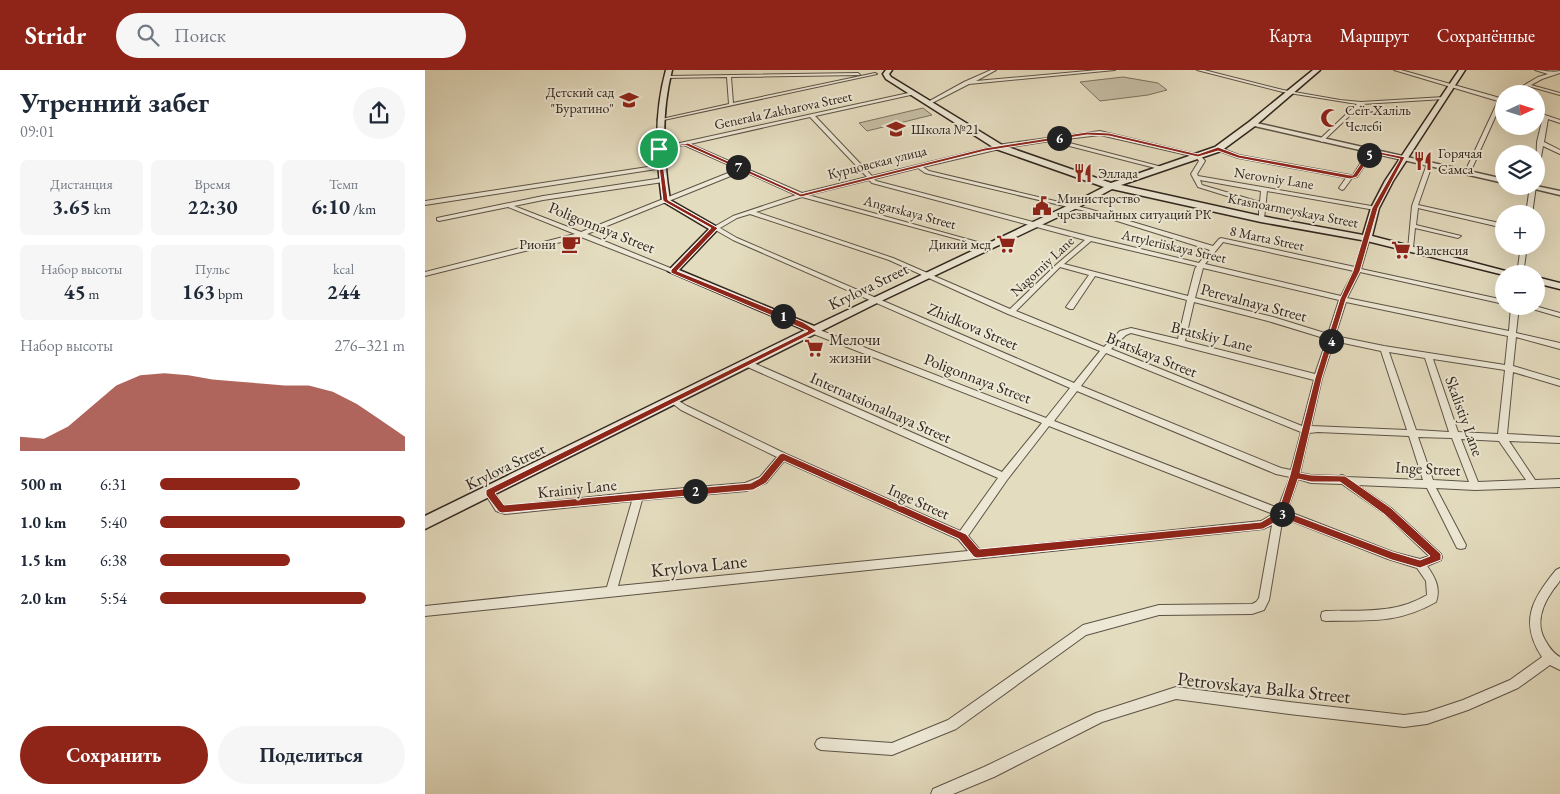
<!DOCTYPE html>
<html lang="ru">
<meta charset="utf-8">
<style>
body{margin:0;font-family:"EB Garamond",serif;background:#f6f6f7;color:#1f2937;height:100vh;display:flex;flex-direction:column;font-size:19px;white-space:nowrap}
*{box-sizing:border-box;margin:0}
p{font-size:16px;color:#747a83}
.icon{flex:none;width:28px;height:28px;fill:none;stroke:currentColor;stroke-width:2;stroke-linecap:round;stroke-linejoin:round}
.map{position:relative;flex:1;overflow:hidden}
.side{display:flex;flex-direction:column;background:#fff;width:425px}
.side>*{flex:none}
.needle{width:32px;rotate:86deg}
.buttons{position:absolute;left:1070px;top:15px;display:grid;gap:10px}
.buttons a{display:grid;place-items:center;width:50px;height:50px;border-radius:50%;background:#fff;box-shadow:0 5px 20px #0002;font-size:25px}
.pin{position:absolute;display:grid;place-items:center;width:42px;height:42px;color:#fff;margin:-21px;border:2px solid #fff;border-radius:50%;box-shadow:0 1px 5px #0007}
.km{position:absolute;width:25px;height:25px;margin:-12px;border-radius:50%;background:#222;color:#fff;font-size:14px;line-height:25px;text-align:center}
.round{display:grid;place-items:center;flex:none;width:52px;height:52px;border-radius:26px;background:#f6f6f7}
.summary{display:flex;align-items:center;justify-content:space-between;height:85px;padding:0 20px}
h1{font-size:28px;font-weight:700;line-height:38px}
.figures{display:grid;grid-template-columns:repeat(3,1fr);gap:8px;height:85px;padding:5px 20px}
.figures div{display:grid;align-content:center;border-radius:8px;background:#f6f6f7;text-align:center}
.figures b{font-size:21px;font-weight:700}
.figures small{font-size:14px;font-weight:400}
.figures p{font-size:14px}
.chart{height:140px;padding:10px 20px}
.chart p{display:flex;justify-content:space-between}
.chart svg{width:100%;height:90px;margin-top:5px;fill:#8f2418;opacity:.7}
.button{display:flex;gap:10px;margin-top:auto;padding:10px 20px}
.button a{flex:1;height:58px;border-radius:30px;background:#8f2418;color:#fff;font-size:20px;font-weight:700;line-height:58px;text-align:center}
.button a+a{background:#f6f6f7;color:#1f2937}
ul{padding:0 20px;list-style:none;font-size:16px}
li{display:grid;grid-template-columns:80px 60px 1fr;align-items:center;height:38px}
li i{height:12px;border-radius:6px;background:#8f2418}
header{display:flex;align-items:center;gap:30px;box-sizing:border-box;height:70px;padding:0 25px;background:#8f2418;color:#fff}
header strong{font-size:24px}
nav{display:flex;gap:28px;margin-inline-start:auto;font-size:18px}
.search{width:350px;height:45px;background:#f6f6f7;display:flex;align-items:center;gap:12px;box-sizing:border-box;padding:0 18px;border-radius:28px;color:#747a83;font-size:19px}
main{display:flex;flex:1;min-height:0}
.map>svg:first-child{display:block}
.green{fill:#c5bda3;stroke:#7a7160}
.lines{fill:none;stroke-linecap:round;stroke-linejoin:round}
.minor-casing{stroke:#5d5346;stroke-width:2}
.tertiary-casing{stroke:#5d5346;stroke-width:3}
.secondary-casing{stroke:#30251d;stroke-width:3}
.minor{fill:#ede8d5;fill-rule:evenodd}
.tertiary{fill:#ede8d5;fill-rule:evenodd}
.secondary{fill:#ede8d5;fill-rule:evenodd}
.route{fill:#8f2418;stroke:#fff;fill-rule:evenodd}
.labels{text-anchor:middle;stroke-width:4;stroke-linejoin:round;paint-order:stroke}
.far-poi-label{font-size:14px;fill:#30251d;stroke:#ede8d5;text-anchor:start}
.far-street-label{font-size:14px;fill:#30251d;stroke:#ede8d5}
.street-label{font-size:16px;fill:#30251d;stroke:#ede8d5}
.poi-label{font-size:16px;fill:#30251d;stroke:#ede8d5;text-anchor:start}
.near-street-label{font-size:19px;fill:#30251d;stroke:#ede8d5}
</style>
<header>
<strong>Stridr</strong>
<div class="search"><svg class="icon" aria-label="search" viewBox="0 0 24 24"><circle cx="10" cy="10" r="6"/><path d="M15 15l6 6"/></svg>Поиск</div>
<nav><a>Карта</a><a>Маршрут</a><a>Сохранённые</a></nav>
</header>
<main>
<section class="side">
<div class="summary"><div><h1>Утренний забег</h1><p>09:01</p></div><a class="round"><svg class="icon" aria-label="share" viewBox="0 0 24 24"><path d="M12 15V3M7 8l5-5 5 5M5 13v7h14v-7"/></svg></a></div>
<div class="figures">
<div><p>Дистанция</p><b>3.65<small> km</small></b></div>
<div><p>Время</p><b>22:30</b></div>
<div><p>Темп</p><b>6:10<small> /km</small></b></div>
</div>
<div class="figures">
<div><p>Набор высоты</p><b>45<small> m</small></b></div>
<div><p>Пульс</p><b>163<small> bpm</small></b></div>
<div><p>kcal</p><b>244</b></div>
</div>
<div class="chart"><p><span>Набор высоты</span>276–321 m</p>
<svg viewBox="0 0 160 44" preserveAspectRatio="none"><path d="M0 44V37L10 38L20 32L30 22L40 12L50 7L60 6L70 7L80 9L90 10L100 11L110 12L120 12L130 15L140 21L150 29L160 37V44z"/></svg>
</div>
<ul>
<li><b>500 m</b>6:31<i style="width:57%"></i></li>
<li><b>1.0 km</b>5:40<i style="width:100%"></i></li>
<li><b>1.5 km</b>6:38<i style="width:53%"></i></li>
<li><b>2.0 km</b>5:54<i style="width:84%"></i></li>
</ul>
<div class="button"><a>Сохранить</a><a>Поделиться</a></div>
</section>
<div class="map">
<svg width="1135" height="724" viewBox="0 0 1135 724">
<rect width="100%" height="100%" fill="#e4dcbf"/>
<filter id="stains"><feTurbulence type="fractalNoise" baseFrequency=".004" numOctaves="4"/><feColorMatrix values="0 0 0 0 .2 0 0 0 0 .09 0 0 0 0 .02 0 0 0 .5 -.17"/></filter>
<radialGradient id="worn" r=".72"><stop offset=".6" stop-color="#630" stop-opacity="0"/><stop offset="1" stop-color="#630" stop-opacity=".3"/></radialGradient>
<g class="green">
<polygon points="698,7 733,13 742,20 723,25 675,31 655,12"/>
<polygon points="498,38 507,45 442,61 434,53"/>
</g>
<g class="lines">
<g class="minor-casing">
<g id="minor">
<polygon points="566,0 571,0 551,11 673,0 690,0 544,14 505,34 501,33 539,12"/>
<polygon points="772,0 779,0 858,20 915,30 936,32 1019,27 1021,28 1019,29 937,34 897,72 894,70 895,69 932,34 858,22"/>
<polygon points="969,0 976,0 1075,28 1079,27 1079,32 1077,32 1044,105 1039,104 1073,31"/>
<path d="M1110 0C1120 0 1125 3 1135 1V3L1117 9 1106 15 1135 23V25L1103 16 1090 24H1084L1113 7 1123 4Z"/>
<polygon points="433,3 435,5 306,7 308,33 450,3 452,4 234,51 232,50 304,34 302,7 240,8 242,6"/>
<path d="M488 22 490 23V24L390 46 447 106 579 74 675 61 775 85 780 91 772 104 773 106 952 137 953 138 950 140 842 121 839 149 834 150V136L773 117 766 104 774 91 771 87 675 65 633 70 741 98 738 100 625 71 579 78 498 97 504 101 664 139 788 176 794 169 796 168 930 197 939 168 942 166 945 168 936 199 1079 230V234L935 202 922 228 1084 261 1086 236H1094L1091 263 1135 273V279L1091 267 1088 296 1135 310V316L1088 302 1082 364 1135 367V373L1084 371 1110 410 1135 409V417L1050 420 1011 418 1041 475 1040 478 1036 479 1032 478 1002 418 932 415 966 438 1016 484 1017 487 1016 490 1002 496C1010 507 1016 518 1011 532 973 554 943 550 901 551L897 550 896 546 897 542 901 541C937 540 970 544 1002 525L1001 511 992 498 963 489 859 448 856 458 844 530 839 540 827 544 734 545 661 565 531 659 467 685 396 680 392 678 390 674 392 670 396 668 467 673 523 650 658 555 734 535 827 534 831 532 834 528 847 455 838 459 0 546V536L182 517 207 431 80 444 71 441 59 422 61 419C69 417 73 429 77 435L80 436 213 422 320 413 335 407 352 387 256 340 243 330 244 328 247 327 262 336 361 384 535 461 573 408 318 295 317 293 318 291H324L577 402 617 353 386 263 385 261 386 259H392L621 348 645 318 308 170 287 158 308 146 371 125 318 101 162 164 250 200V202L248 203 156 167 0 206V202L150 164 83 137 14 151 12 150V148L118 126 238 108 241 110 238 112 118 130 89 136 156 162 313 99 259 75 234 81 231 79 232 78ZM385 47 442 107 377 123 265 74ZM493 98 500 103 660 141 785 180 774 193 666 167 451 111 449 109ZM444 110 447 113 660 170 632 194 585 239 468 188 331 142 377 127 562 177H566L567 176 383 125ZM775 110 836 121 835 132 777 115ZM325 144 464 190 583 244 675 281 649 313 312 168 295 158 312 148ZM666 171 772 196 770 199 763 226 639 194ZM798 172 929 201 916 226 780 194ZM635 197 664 205 641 237 645 239H648L670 206 762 230 753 269 706 258 695 261 679 277 591 241ZM778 198 914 230 903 264 848 247 770 228ZM769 232 843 251 902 269 890 304 760 271ZM921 232 1083 266 1080 295 959 276 910 266ZM706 263 889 310 877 356 686 279 701 265ZM909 271 956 281 982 360 886 356 897 308ZM964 282 1000 288 1024 362 991 360ZM681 283 876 362 866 400 856 398 656 316ZM1008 289 1080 300 1073 364 1033 362ZM652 321 851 404 865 407 853 438 629 351ZM624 356 848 444 836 451 555 480 543 466 582 410ZM893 362 984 366 998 410 921 407 917 405 914 406 886 405 875 403 884 363ZM993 367 1027 368 1044 412 1008 410ZM1036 369 1074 371 1101 410 1053 412ZM359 391 533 469 543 481 193 516 217 430 321 421 341 413ZM873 409 886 413 917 414 960 444 1004 486 995 489 968 482 862 441Z"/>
<polygon points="1111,42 1135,50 1135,53 1123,49 1119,72 1135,80 1135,84 1118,76 1114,98 1111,100 1112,72 1118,47 1111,45"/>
<polygon points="793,77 814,85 925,105 928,105 944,80 949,81 932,107 927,108 919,119 917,120 914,118 921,108 813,88 791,80 791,78"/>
<polygon points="1002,94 1007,95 993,135 1079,154 1079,158 993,138 991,155 1036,166 1033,168 990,158 988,178 987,179 983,179 987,136"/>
<polygon points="236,95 238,96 238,98 0,135 0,131"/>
<polygon points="1105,116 1111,116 1107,144 1101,144"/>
<polygon points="1096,176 1102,176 1098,204 1092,204"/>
<polygon points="1097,236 1110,236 1135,243 1135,247"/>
<path d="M1135 498C1135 502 1135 507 1135 510 1134 513 1130 517 1128 520 1118 534 1110 553 1120 570 1124 577 1128 583 1135 587V600L1125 595 1093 618 1043 640 1002 654 979 657 864 644 751 629 677 652 569 707 528 724H506L508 719 559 697 671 643 751 617 864 632 979 645 1002 642 1038 630 1085 610 1117 587C1094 552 1107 529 1131 500Z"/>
</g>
</g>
<g class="tertiary-casing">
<g id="tertiary">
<polygon points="827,52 1079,109 1079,113 825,55 824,54"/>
<polygon points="1097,116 1111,116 1135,121 1135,125"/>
</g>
</g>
<g class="secondary-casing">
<g id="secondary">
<path d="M241 0H247C236 44 238 85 245 130L294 158 254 200 389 256 646 134 679 117 571 79 461 9 458 4 461 0H467L464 4 466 7 577 75 686 113 790 77 824 52 888 0H895L830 56 796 81 696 115 836 146 938 165 946 138 960 111 1034 0H1040L968 111 954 138 947 166 1092 204 1079 205 942 171 836 152 687 119 652 138 454 232 0 459V446L380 260 243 201 284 159 237 131C231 86 229 44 241 0Z"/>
<polygon points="1111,207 1135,213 1135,219 1111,213"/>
</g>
</g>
<use href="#minor" class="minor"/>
<use href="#tertiary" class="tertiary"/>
<use href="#secondary" class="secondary"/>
</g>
<path class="route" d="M662 62 684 63 773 84 793 77 814 85 925 105H928L945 80 980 87 953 138 935 201 921 229 897 308 875 403 886 405 920 406 966 438 1016 484V490L995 498 967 490 858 448 838 459 552 488 549 487 534 469 359 391 341 413 328 420 77 443 74 442 61 425V420L383 261 246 203V200L286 158 238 131 232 78 263 73 376 124 560 78ZM662 65 684 66 773 87 793 81 813 88 925 109 932 107 948 83 975 89 947 138 928 201 915 229 890 308 865 405 853 442 836 452 554 479 541 464 358 383 355 384 335 408 326 413 79 435 70 423 392 261 378 252 252 201 293 158 243 130 236 80 260 75 376 127 560 81ZM873 409 886 412H915L959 444 1005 486 995 490 968 482 862 442Z"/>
<defs>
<g id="school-bare" transform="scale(1.5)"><path d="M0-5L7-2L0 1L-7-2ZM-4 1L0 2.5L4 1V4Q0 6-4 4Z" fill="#8f2418" stroke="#ede8d5" stroke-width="2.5" paint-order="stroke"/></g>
<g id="mosque-bare" transform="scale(1.5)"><path d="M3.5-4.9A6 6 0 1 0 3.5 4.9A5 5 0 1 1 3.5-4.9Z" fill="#8f2418" stroke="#ede8d5" stroke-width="2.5" paint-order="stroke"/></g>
<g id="restaurant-bare" transform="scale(1.5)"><path d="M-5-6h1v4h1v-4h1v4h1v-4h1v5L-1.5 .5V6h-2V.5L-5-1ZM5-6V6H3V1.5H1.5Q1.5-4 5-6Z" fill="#8f2418" stroke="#ede8d5" stroke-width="2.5" paint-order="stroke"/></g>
<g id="civic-bare" transform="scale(1.5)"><path d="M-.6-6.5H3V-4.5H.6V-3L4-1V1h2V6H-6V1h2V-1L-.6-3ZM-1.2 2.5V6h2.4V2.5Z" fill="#8f2418" stroke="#ede8d5" stroke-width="2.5" paint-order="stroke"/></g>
<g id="cafe-bare" transform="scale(1.5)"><path d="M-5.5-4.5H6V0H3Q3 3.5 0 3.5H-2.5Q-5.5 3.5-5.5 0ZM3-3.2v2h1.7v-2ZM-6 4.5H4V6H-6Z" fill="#8f2418" stroke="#ede8d5" stroke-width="2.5" paint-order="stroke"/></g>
<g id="supermarket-bare" transform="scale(1.5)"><path d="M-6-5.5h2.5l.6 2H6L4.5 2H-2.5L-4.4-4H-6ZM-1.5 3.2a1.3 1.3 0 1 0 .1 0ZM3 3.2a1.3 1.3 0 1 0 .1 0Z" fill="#8f2418" stroke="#ede8d5" stroke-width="2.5" paint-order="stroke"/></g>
</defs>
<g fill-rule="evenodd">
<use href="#school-bare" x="204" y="30"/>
<use href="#mosque-bare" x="905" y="48"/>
<use href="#school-bare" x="471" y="59"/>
<use href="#restaurant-bare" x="998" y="91"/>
<use href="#restaurant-bare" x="658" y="103"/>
<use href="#civic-bare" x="617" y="136"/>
<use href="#cafe-bare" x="146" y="174"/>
<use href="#supermarket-bare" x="581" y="174"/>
<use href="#supermarket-bare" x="976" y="180"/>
<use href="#supermarket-bare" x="389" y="278"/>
</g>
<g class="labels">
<g class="far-poi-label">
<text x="189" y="27" text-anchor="end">Детский сад<tspan x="189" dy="16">"Буратино"</tspan></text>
<text x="920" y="45">Сеїт-Халіль<tspan x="920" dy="16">Челебі</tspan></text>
<text x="486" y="64">Школа №21</text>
<text x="1013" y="88">Горячая<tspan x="1013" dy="16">Самса</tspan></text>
<text x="673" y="108">Эллада</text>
<text x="632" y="133">Министерство<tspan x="632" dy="16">чрезвычайных ситуаций РК</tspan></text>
<text x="131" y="179" text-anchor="end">Риони</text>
<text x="566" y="179" text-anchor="end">Дикий мед</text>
<text x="991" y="185">Валенсия</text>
</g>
<g class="far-street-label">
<text transform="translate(358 40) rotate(-12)" y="5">Generala Zakharova Street</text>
<text transform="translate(452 92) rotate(-14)" y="5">Курцовская улица</text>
<text transform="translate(849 108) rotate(9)" y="5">Nerovniy Lane</text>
<text transform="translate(868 140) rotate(11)" y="5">Krasnoarmeyskaya Street</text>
<text transform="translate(485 142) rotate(15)" y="5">Angarskaya Street</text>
<text transform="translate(842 168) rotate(12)" y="5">8 Marta Street</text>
<text transform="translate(749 176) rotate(13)" y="5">Artyleriiskaya Street</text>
<text transform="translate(617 196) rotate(-43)" y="5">Nagorniy Lane</text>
</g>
<g class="street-label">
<text transform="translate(177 157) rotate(22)" y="6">Poligonnaya Street</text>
<text transform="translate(443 216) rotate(-26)" y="6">Krylova Street</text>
<text transform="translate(829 232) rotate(15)" y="6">Perevalnaya Street</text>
<text transform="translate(548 256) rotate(23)" y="6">Zhidkova Street</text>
<text transform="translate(787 266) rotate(14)" y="6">Bratskiy Lane</text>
<text transform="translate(727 284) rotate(22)" y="6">Bratskaya Street</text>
<text transform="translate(553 308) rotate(21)" y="6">Poligonnaya Street</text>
<text transform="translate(456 337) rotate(24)" y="6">Internatsionalnaya Street</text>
<text transform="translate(1040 346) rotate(70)" y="6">Skalistiy Lane</text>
<text transform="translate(80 396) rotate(-26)" y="6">Krylova Street</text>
<text transform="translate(1003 398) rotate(3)" y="6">Inge Street</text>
<text transform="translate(152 418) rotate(-6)" y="6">Krainiy Lane</text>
<text transform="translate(494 431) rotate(24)" y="6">Inge Street</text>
</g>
<g class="poi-label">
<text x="404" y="275">Мелочи<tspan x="404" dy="18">жизни</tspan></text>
</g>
<g class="near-street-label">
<text transform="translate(274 495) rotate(-6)" y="7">Krylova Lane</text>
<text transform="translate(839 617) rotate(6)" y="7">Petrovskaya Balka Street</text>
</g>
</g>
<rect width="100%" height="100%" filter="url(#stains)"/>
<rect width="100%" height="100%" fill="url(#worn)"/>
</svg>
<div class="buttons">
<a><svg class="needle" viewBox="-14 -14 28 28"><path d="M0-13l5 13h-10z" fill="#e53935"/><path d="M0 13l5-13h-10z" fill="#747a83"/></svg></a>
<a><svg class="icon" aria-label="layers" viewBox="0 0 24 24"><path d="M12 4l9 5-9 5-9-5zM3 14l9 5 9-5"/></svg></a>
<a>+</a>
<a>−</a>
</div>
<div class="pin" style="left:234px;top:79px;background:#1e9e55"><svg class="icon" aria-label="arrive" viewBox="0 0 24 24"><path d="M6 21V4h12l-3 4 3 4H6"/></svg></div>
<b class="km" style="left:358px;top:246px">1</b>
<b class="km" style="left:270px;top:421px">2</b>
<b class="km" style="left:857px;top:444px">3</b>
<b class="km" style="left:906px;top:271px">4</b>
<b class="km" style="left:944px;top:85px">5</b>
<b class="km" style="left:634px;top:68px">6</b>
<b class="km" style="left:313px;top:97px">7</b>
</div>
</main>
